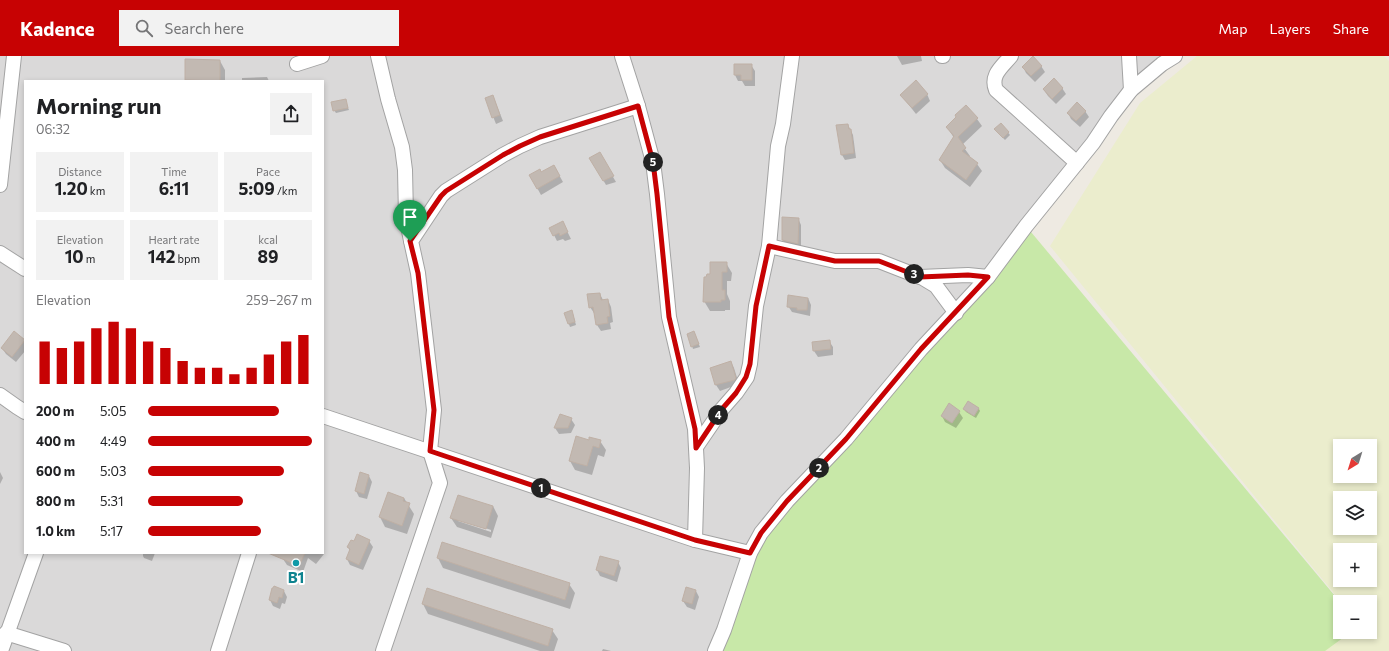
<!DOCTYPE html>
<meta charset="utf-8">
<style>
body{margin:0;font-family:Commissioner,sans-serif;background:#f2f2f2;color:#202124;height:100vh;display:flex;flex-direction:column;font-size:15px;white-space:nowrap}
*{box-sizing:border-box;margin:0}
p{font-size:13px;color:#757577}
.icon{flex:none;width:22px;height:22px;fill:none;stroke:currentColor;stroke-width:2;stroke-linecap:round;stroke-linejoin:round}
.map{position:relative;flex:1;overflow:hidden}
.side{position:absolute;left:24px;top:24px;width:300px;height:474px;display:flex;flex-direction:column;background:#fff;border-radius:0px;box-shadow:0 2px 6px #0003}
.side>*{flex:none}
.needle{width:26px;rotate:218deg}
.fabs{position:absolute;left:1333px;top:383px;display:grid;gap:8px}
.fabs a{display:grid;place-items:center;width:44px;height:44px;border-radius:0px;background:#fff;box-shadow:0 2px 6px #0003;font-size:20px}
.pin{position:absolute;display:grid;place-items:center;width:34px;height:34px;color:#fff;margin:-41px -17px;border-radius:50% 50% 50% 0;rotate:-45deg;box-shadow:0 0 4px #0007}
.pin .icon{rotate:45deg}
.km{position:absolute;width:20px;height:20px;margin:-10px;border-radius:50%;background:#222;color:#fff;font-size:11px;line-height:20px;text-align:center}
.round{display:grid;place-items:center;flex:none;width:42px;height:42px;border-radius:0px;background:#f2f2f2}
.overview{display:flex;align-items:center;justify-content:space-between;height:68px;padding:0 12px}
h1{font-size:22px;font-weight:700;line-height:30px}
.figures{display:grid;grid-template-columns:repeat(3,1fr);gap:6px;height:68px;padding:4px 12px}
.figures div{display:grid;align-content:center;border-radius:0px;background:#f2f2f2;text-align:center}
.figures b{font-size:17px;font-weight:700}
.figures small{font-size:11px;font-weight:400}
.figures p{font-size:11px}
.chart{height:112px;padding:8px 12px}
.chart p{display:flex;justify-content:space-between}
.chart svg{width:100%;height:72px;margin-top:4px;stroke:#c70203;stroke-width:6}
ul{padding:0 12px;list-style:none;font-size:13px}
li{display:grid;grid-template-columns:64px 48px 1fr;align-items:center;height:30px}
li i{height:10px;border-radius:5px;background:#c70203}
header{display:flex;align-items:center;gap:24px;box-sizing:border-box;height:56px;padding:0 20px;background:#c70203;color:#fff}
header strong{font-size:19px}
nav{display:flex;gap:22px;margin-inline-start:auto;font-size:14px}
.search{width:280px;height:36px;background:#f2f2f2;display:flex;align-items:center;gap:10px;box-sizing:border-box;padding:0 14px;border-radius:0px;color:#757577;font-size:15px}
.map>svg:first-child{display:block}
.residential{fill:#dad9d9;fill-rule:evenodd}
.farmland{fill:#ebedcd;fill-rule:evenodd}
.grass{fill:#c8e8a8}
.shadow{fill:#0003;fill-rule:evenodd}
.building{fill:#c2b9b2;stroke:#bfb0a5}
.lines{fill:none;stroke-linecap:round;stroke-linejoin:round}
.minor-casing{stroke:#a3a3a3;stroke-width:16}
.minor{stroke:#fff;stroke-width:14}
.route-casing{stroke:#fff;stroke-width:8}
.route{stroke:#c70203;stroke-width:5}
.culture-dot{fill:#0f9aa8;stroke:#fff;stroke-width:1.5}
.labels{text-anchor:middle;stroke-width:4;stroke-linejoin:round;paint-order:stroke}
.culture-label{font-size:15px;font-weight:bold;fill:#0d838f;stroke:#fff}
</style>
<header>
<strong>Kadence</strong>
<div class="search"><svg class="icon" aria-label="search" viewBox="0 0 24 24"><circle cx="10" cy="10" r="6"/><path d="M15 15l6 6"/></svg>Search here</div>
<nav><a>Map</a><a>Layers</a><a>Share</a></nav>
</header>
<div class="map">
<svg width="1389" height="595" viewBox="0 0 1389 595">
<rect width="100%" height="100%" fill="#eeeae2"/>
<path class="residential" d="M0 0H1175L1131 34 715 595H0ZM25 25H323V497H25Z"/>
<path class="farmland" d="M1197 0H1384L1389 5V595H1324L1350 576H1370V546H1341L1050 190 1140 47ZM1340 390H1370V420H1340ZM1340 442H1370V472H1340ZM1340 494H1370V524H1340Z"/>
<polygon class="grass" points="1026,170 1340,546 1340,576 1351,576 1325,595 715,595 750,497"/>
<g class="shadow">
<polygon points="897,0 921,0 922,5 902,9"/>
<polygon points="220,5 225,14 225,25 187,25 186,24"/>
<polygon points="751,9 755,15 755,30 745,30 742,25 738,25 735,19"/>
<polygon points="1041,10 1045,16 1035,26 1026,17 1023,11"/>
<polygon points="267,21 269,25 242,25 242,22"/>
<polygon points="1062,32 1066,38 1056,48 1048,40 1044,34"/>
<polygon points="927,38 930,45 916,58 901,39"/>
<polygon points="493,40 503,65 496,68 486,43"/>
<polygon points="345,44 349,54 336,57 334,54"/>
<polygon points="1085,55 1089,61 1080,71 1071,63 1068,57"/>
<polygon points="977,63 982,70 962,89 970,100 969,101 977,108 982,115 970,131 945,112 940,104 954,82 947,71"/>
<polygon points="1001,68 1010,79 1005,84 997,76"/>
<polygon points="848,69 853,79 856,102 845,104 842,99 837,70"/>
<polygon points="599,97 616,126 606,129 591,103"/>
<polygon points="554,110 563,126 541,139 530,119 541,117"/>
<polygon points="798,162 801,169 801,193 786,190 783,184"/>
<polygon points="566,173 571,183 565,185 563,183 557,185 554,179"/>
<polygon points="726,207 732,217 731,225 727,225 727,238 730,245 730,254 725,254 725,255 710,255 704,245"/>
<polygon points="600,238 603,244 608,244 611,251 613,266 610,267 611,273 601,275 597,269 595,257 594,257 590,251"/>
<polygon points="808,242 811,249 810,260 792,256 788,250"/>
<polygon points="565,258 573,258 576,269 570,271"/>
<polygon points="694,276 700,291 693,293 692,290"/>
<polygon points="15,277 25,286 25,295 16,306 6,298 2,292"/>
<polygon points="829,285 833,291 833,299 818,301 814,295"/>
<polygon points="731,306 734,312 739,328 720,335 716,329 711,312"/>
<polygon points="968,346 979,353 980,355 976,362 966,356 964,353"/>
<polygon points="959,356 963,362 956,372 945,366 942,360"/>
<polygon points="560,359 571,363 575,369 571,377 559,378 555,372"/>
<polygon points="589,385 600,385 606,394 604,401 598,399 592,419 575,414 570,405"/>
<polygon points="0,416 3,422 0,428"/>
<polygon points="369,420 372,426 367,443 359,441 356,435"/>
<polygon points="404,442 414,458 407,478 385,471 380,461"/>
<path d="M493 450 498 460 491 482 457 471 451 462ZM458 463 491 474V476L458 465Z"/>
<polygon points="369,485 373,491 363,514 350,509 347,503 350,495 348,491"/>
<polygon points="323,495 324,498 316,508 308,502 303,516 287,509 283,503 286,497 323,497"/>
<polygon points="143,497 155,497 152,505 144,502 143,500"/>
<polygon points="438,502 569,528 575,537 570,553 443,512"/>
<polygon points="618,506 621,512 617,526 600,520 597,514"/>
<polygon points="273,533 284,535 287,541 285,548 282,547 280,553 273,550 270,544"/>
<polygon points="428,533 552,574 558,583 554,595 540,595 428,558 423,548"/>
<polygon points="696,535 699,541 695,554 687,551 683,545"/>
<polygon points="603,593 611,595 602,595"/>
</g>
<g class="building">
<polygon points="1033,0 1042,10 1031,20 1022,11"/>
<polygon points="185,3 220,4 220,25 185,24"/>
<polygon points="734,8 752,8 752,24 741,24 741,19 734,19"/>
<polygon points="1054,22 1063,32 1052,43 1043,33"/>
<polygon points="916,24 928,38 912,52 900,39"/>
<polygon points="493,39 500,59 492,62 485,42"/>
<polygon points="346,43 348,52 333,55 331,46"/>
<polygon points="1077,46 1086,55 1076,65 1067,57"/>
<polygon points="966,49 978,62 958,81 966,92 962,95 978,107 966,124 939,104 954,80 946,71 956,61 955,59"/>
<polygon points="1001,67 1009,76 1003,82 994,73"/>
<polygon points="848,68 849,73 851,73 854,97 841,99 836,69"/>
<polygon points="600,96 614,120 603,125 589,102"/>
<polygon points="554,109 560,120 537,133 529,119 540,113 541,116"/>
<polygon points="782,161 799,162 798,188 782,184"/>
<polygon points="563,165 568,176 560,180 559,177 553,180 549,172"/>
<polygon points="710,206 727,206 727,216 722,216 722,234 725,234 725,244 721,244 721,246 703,246 704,221 706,221 707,218 710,218"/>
<polygon points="600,237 601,244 608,243 610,260 607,261 608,267 596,269 593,251 589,252 587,238"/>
<polygon points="788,239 808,242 807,254 797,254 797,252 787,251"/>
<polygon points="572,254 575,266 568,268 564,257"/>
<polygon points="14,275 25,284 12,301 1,292"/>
<polygon points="694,275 699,288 691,291 687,278"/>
<polygon points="830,284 831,293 813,295 812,286"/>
<polygon points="731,305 736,322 735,324 715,329 710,312"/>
<polygon points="968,345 979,352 974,360 963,353"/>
<polygon points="949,347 960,355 952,367 941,360"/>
<polygon points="560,358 572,362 568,372 554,372"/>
<polygon points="576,380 589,384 589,381 601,384 599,392 593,390 587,410 569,405"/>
<polygon points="360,416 369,419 364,438 355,435"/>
<polygon points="388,436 404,442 403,445 410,447 402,470 379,461"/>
<polygon points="458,439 493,450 486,473 450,462"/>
<polygon points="357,478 370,484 359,509 346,503 350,493 347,491 351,484 354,485"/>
<polygon points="442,486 570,527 565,544 437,502"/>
<polygon points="268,497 305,497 299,510"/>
<polygon points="600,500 619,505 614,520 596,514"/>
<polygon points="274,530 284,534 282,542 279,541 277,547 269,544 272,532 273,532"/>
<polygon points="686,531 696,534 692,548 682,545"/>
<polygon points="427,532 553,573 548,590 422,548"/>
</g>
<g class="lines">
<g class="minor-casing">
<g id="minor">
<polyline points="378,0 388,43 402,91 405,114 406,160 411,185"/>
<polyline points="622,0 638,50 653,106 657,138 669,261 695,373 697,412 695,484"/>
<polyline points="942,0 943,0"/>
<path d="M1011 0C1002 11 990 19 996 34L1077 107"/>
<polyline points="1129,0 1131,34"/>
<polyline points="297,8 322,0"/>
<polyline points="0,129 14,0"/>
<polyline points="769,190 835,205 879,205 920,221 968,219 988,221"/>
<polyline points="0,197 25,213"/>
<polyline points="921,221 936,230 956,257"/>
<polyline points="0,339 17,351 25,356"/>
<polyline points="323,360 695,484 750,497"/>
<polyline points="696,391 722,353 736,337 747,321 750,308 756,250 769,190 778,90 783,68 792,0"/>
<polyline points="6,577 64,595"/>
<polyline points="1,595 36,497"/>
<polyline points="218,595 249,497"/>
<polyline points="383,595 440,427 430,395 434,354 418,217 411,185 441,140 446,135 503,99 520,90 540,81 638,50"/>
<polyline points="715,595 724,574 750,497 761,477 787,445 846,383 921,293 988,221 1026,170 1093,87 1111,60 1131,34 1162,8 1175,0"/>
</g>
</g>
<use href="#minor" class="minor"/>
</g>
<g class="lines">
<g class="route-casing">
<polygon id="route" points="638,50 653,106 657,138 669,261 695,373 696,392 722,353 736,337 746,321 750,308 756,250 769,190 835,205 879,205 920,221 968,219 988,221 921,293 846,383 787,445 761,477 750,497 695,484 430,395 434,354 418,217 410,185 441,140 446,135 503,99 520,90 540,81"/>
</g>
<use href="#route" class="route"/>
</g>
<circle class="culture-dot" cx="296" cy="507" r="4"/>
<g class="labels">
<g class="culture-label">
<text x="296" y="527">B1</text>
</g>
</g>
</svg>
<div class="fabs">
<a><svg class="needle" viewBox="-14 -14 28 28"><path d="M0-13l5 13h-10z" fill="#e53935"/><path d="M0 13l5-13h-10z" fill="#757577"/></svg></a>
<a><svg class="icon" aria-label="layers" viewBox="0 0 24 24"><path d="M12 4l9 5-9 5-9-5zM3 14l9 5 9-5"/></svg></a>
<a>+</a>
<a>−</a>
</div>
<div class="pin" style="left:410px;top:185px;background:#1e9e55"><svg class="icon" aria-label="arrive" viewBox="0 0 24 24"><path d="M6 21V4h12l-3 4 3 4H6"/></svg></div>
<b class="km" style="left:541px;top:432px">1</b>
<b class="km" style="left:819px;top:412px">2</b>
<b class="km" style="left:914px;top:218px">3</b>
<b class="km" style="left:718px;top:359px">4</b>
<b class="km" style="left:653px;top:106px">5</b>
<section class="side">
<div class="overview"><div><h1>Morning run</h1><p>06:32</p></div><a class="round"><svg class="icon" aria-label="share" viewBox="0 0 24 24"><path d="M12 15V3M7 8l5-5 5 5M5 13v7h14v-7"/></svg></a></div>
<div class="figures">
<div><p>Distance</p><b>1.20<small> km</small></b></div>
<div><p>Time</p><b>6:11</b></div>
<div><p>Pace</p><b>5:09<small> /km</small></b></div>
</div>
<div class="figures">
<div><p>Elevation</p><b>10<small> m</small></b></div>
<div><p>Heart rate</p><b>142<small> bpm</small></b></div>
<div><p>kcal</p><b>89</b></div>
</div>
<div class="chart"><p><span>Elevation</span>259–267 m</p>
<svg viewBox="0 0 160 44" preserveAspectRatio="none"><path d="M5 44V18M15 44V22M25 44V18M35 44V10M45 44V6M55 44V10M65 44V18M75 44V22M85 44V30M95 44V34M105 44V34M115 44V38M125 44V34M135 44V26M145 44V18M155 44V14"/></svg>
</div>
<ul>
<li><b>200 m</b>5:05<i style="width:80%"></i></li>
<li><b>400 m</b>4:49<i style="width:100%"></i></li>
<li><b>600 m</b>5:03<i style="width:83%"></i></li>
<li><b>800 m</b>5:31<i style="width:58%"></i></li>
<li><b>1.0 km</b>5:17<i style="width:69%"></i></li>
</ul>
</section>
</div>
